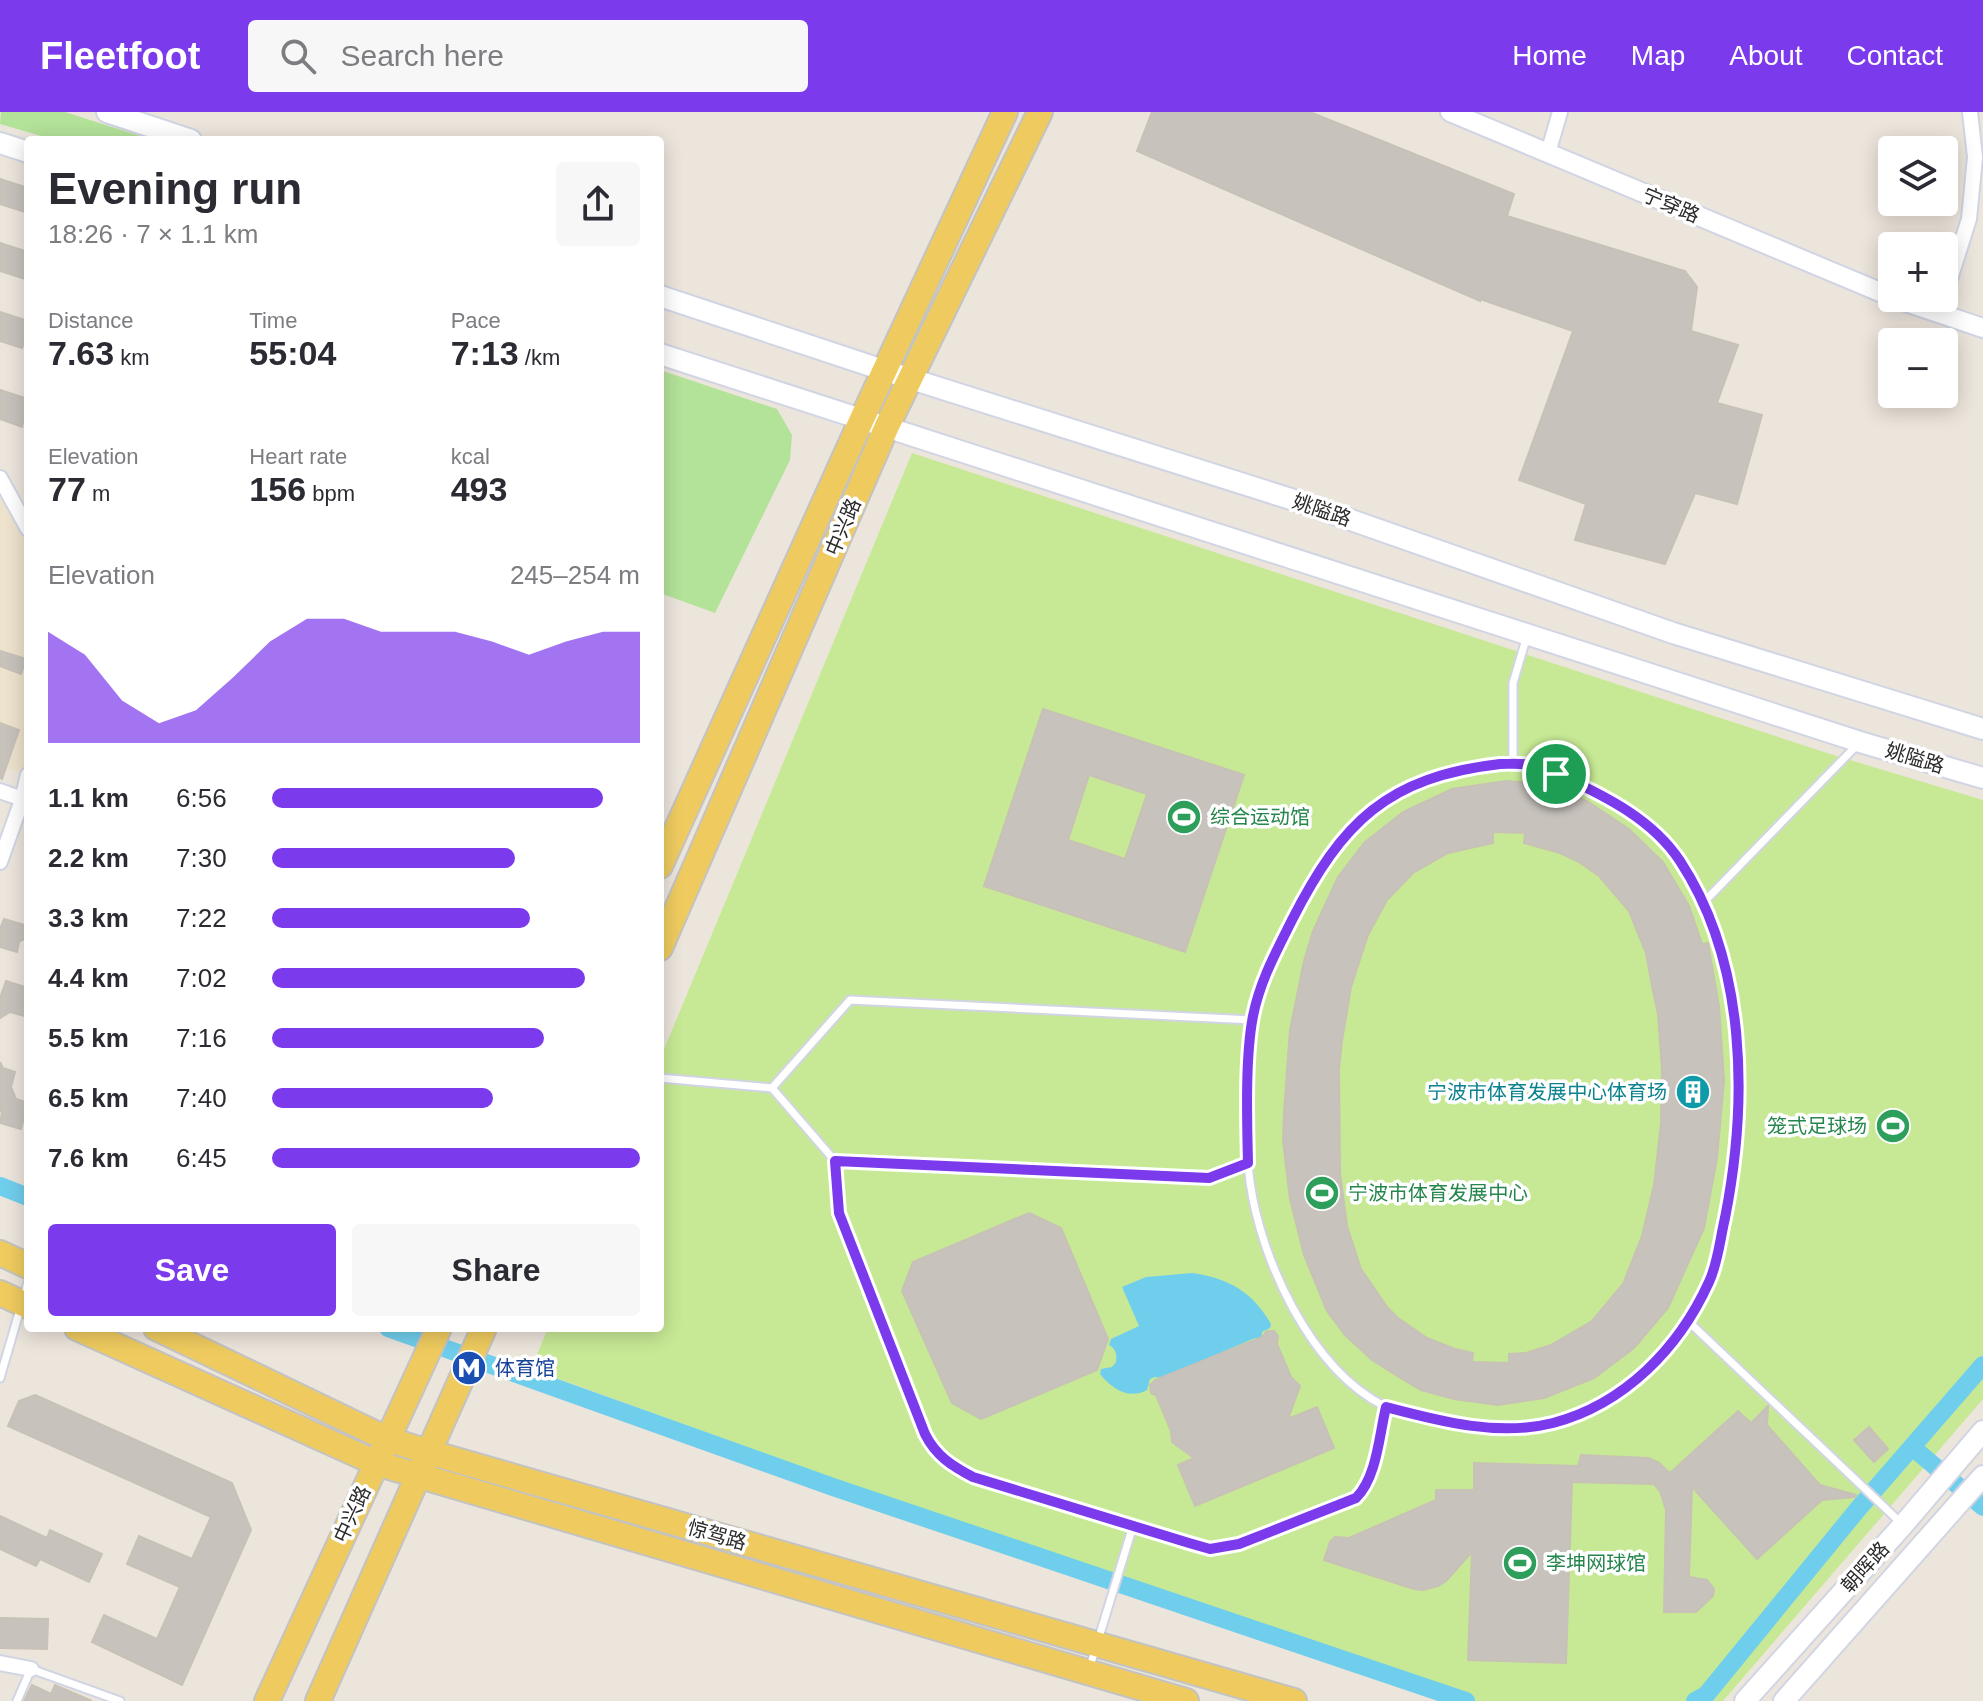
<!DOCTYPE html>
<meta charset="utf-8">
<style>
body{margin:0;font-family:Arial,"Noto Sans SC",sans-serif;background:#f7f7f7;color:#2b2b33;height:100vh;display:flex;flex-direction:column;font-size:30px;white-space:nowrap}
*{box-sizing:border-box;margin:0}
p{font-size:26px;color:#7c7c81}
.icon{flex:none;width:44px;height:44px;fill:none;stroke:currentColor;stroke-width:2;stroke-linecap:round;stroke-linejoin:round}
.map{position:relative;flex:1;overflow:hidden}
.drawer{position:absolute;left:24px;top:24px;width:640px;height:1196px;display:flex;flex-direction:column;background:#fff;border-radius:8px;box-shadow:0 4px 20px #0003}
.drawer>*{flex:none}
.fabs{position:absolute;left:1878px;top:24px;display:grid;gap:16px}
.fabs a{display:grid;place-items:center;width:80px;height:80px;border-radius:8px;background:#fff;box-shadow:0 4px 20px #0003;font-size:40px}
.pin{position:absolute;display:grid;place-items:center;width:68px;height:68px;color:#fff;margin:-34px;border:4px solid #fff;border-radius:50%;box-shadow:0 2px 8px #0007}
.round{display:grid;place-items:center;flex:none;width:84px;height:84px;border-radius:8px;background:#f7f7f7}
.head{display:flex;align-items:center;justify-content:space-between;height:136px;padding:0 24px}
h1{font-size:44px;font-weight:700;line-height:60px}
.figures{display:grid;grid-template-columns:repeat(3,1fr);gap:12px;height:136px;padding:8px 24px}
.figures div{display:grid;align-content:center}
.figures b{font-size:34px;font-weight:700}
.figures small{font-size:22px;font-weight:400}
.figures p{font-size:22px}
.chart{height:224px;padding:16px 24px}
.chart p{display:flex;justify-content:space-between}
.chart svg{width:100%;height:144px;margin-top:8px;fill:#7c3aed;opacity:.7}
.cta{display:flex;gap:16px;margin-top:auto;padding:16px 24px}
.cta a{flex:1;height:92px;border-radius:8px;background:#7c3aed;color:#fff;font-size:32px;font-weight:700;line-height:92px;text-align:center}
.cta a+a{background:#f7f7f7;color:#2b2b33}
ul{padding:0 24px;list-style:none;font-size:26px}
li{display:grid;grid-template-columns:128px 96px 1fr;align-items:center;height:60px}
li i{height:20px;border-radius:10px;background:#7c3aed}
header{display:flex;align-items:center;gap:48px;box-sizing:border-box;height:112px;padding:0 40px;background:#7c3aed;color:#fff}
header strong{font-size:38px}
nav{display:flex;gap:44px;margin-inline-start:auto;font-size:28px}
.search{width:560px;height:72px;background:#f7f7f7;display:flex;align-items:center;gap:20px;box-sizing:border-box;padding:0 28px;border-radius:8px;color:#7c7c81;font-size:30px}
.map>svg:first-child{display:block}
.education{fill:#ede2cc}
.green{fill:#b3e299}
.pitch{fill:#c7e995}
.water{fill:#70ceed}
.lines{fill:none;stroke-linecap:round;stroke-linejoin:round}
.canal{stroke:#70ceed;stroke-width:18}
.building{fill:#c7c2bc;stroke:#c7c1b6;stroke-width:2;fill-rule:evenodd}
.service-casing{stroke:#d1d5e3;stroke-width:11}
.minor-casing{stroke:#d1d5e3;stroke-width:18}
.tertiary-casing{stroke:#d1d5e3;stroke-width:22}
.secondary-casing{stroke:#d1d5e3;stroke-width:24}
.primary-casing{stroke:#c3c3c3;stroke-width:28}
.service{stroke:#fff;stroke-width:7}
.minor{stroke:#fff;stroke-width:14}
.tertiary{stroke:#fff;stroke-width:18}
.secondary{stroke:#fff;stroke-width:20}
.primary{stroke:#efcb5f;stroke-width:24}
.route-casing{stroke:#fff;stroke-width:16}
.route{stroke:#7c3aed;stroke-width:10}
.labels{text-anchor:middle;stroke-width:7;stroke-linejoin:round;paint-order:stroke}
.street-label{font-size:20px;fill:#2a2a2a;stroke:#fff}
.leisure-label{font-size:20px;fill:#27864d;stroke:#fff;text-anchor:start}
.culture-label{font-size:20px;fill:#0d838f;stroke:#fff;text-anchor:end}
.transit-label{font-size:20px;fill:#164399;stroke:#fff;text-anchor:start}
</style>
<header>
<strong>Fleetfoot</strong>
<div class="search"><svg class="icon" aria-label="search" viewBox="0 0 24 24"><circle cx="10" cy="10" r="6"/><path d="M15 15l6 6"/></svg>Search here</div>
<nav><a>Home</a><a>Map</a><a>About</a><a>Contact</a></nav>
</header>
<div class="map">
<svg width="1983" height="1589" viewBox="0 0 1983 1589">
<rect width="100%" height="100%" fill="#ece5dc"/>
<polygon class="education" points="0,366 28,417 28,662 0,654"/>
<g class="green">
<polygon points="1,0 65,0 153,28 55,28 0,12"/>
<polygon points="660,258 777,297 792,323 790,348 715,501 660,481"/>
</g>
<polygon class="pitch" points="912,341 1830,642 1983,688 1983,1287 1723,1589 1449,1589 531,1257 548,1216 660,1216 660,947"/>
<path class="water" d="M1192 1161C1228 1166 1252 1179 1271 1212L1270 1216 1262 1220 1261 1230 1255 1226 1162 1266 1155 1265 1150 1267 1147 1278C1129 1288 1112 1277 1100 1262L1101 1257 1112 1255 1116 1250C1117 1242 1116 1237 1109 1233L1111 1227 1139 1214 1122 1175 1146 1165Z"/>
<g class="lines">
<g class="canal">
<polyline points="0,1074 28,1085"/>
<polyline points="388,1216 833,1375 1466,1589"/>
<polyline points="1912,1335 1983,1395"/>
<polyline points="1695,1589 1706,1583 1858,1397 1983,1253"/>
</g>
</g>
<g class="building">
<polygon points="1152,0 1310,0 1514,82 1507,104 1685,159 1697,175 1691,219 1738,233 1717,291 1762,303 1737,392 1695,381 1665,452 1575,428 1586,392 1519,368 1573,219 1480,187 1480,189 1137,39"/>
<polygon points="0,67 28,76 28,101 0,92"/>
<polygon points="0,131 28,140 28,168 0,159"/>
<polygon points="0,200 28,209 28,218 22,236 0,229"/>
<polygon points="0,278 28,287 22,315 0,307"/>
<polygon points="0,539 26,547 21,562 0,554"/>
<path d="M1043 597 1244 663 1185 840 984 774ZM1089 663 1147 682 1125 747 1068 728Z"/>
<polygon points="0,611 19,618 2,667 0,666"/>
<path d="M1506 669 1535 671 1566 679 1587 689 1629 717 1663 750 1689 794 1702 832 1708 831 1719 894 1724 968 1717 1046 1704 1116 1668 1196 1634 1236 1594 1266 1544 1286 1498 1293 1454 1287 1421 1278 1399 1265 1372 1248 1345 1223 1327 1199 1304 1143 1290 1087 1283 1029 1284 999 1290 918 1304 849 1313 819 1338 765 1364 731 1403 700 1452 677ZM1493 720 1525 721 1524 731 1560 741 1579 750 1599 764 1629 799 1646 841 1652 874 1658 902 1662 957 1661 1011 1654 1073 1642 1124 1623 1172 1592 1209 1551 1233 1526 1241 1509 1242V1251L1472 1250 1473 1241 1455 1237 1427 1226 1398 1206 1387 1195 1361 1157 1347 1114 1340 1061 1339 957 1342 929 1351 875 1368 823 1387 788 1413 761 1448 741 1493 731Z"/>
<polygon points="4,807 28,814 28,825 19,830 17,840 0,835 0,817"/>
<polygon points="6,869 28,876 28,905 10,900 0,906 0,886"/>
<polygon points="0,950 3,956 15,960 11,975 16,987 28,991 21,1017 0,1011 2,1000 0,999"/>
<polygon points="1029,1101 1061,1116 1108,1227 1097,1258 981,1307 952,1291 902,1179 913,1150"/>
<polygon points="1267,1219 1274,1219 1278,1224 1277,1232 1291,1265 1300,1274 1288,1307 1317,1295 1334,1336 1195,1394 1178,1353 1194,1346 1172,1330 1171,1319 1156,1283 1151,1281 1150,1273 1155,1268 1262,1225"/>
<polygon points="35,1283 232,1371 251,1418 182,1573 92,1530 104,1503 157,1527 180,1475 127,1452 139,1424 192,1447 211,1405 8,1314 19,1289"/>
<polygon points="1768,1294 1767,1313 1820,1373 1856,1383 1855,1385 1822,1388 1757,1447 1692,1375 1689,1465 1707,1468 1714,1477 1713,1484 1696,1500 1664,1500 1666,1398 1660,1379 1654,1372 1572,1370 1566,1551 1468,1548 1472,1440 1446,1469 1438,1474 1423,1478 1414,1477 1324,1448 1330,1430 1335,1425 1349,1426 1436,1388 1436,1378 1474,1378 1474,1351 1578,1354 1581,1343 1648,1346 1658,1350 1670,1361 1738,1299 1751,1311"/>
<polygon points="1869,1315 1888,1337 1874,1350 1854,1328"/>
<polygon points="0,1404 47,1426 50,1418 102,1442 89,1470 40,1447 36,1454 0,1437"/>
<polygon points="0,1506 48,1507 47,1537 0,1536"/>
<polygon points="32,1573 51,1582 55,1573 92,1589 24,1589"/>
</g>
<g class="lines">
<g class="service-casing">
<g id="service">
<polyline points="1513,652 1513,571 1527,524"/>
<polyline points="1704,790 1859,631"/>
<polyline points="660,966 772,976 835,1049 1209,1066 1248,1051"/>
<polyline points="772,976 850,888 1252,908"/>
<path d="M835 1049 839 1101 925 1322C936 1344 952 1354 973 1365L1189 1431 1210 1437 1239 1432 1356 1386 1369 1367 1386 1295"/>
<path d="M1689 1210C1640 1274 1585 1315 1503 1315 1472 1315 1411 1308 1384 1294 1310 1256 1261 1148 1250 1070 1246 1039 1248 1008 1249 977 1250 943 1250 908 1260 875 1265 858 1276 841 1284 825 1301 792 1317 758 1341 729 1379 685 1426 661 1485 654 1530 648 1551 660 1591 677 1741 744 1755 956 1727 1096 1722 1120 1719 1146 1710 1169 1704 1183 1696 1197 1689 1210L1900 1410"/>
<polyline points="0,1266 28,1170"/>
<polyline points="1092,1548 1133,1414"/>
<polyline points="17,1589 31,1557 120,1589"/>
</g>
</g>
<g class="minor-casing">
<g id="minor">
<polyline points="1548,41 1560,0"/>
<polyline points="1944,186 1969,107 1975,45 1970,0"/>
<polyline points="0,366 28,417"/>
<polyline points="0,679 28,689"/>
<polyline points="0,750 22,688 28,663"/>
<polyline points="0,1551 31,1557"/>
</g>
</g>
<g class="tertiary-casing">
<g id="tertiary">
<polyline points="1450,0 1892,185"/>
<polyline points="1894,186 1983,216"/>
</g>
</g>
<g class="secondary-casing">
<g id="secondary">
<polyline points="107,0 191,28"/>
<polyline points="0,31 28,40"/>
<polyline points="660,184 886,259 1294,388 1673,521 1983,617"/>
<polyline points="660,242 1860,630 1983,666"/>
<polyline points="1745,1589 1903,1413 1983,1319"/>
<polyline points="1784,1589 1983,1364"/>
</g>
</g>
<g class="primary-casing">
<g id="primary">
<polyline points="660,754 862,307 1005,0"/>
<polyline points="660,836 887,314 1040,0"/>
<polyline points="0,1141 28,1154"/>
<polyline points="0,1181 28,1194"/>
<polyline points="77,1216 376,1351 1186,1589"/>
<polyline points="156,1216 387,1327 428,1340 1294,1589"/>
<polyline points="267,1589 439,1216"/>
<polyline points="318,1589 484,1216"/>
</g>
</g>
<use href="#service" class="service"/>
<use href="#minor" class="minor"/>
<use href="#tertiary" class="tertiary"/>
<use href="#secondary" class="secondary"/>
<use href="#primary" class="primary"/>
</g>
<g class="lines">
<g class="route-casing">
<path id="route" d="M1500 652C1510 652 1520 651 1530 653 1541 654 1554 661 1564 665 1607 685 1653 708 1680 749 1747 851 1748 990 1725 1106 1720 1127 1718 1151 1709 1170 1679 1236 1625 1292 1553 1311 1498 1325 1439 1309 1386 1295 1379 1324 1377 1365 1356 1386L1239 1432 1210 1437 1189 1431 973 1365C952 1354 936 1344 925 1322L839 1101 835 1049 1209 1066 1248 1051C1247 1009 1245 945 1253 904 1260 869 1276 840 1292 808 1342 710 1387 665 1500 652Z"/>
</g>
<use href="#route" class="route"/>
</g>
<defs>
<g id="stadium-disc" transform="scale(1.8)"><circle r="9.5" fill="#2e9e5b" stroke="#fff"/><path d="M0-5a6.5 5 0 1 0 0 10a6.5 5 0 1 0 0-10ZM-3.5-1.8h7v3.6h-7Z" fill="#fff"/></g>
<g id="building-disc" transform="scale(1.8)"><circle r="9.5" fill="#0f9aa8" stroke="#fff"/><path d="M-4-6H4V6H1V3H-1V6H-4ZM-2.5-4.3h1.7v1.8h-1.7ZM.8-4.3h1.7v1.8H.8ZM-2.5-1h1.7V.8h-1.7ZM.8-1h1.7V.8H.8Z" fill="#fff"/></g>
<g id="metro-disc" transform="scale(1.8)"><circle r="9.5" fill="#1a4fb4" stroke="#fff"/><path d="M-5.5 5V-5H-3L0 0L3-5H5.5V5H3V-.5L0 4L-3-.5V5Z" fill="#fff"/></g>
</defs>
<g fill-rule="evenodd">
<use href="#stadium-disc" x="1184" y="705"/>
<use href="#building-disc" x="1693" y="980"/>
<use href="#stadium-disc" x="1893" y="1014"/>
<use href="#stadium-disc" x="1322" y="1081"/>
<use href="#metro-disc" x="469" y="1256"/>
<use href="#stadium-disc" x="1520" y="1451"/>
</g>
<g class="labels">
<g class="street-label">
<text transform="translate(1671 93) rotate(23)" y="7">宁穿路</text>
<text transform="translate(1322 398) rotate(19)" y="7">姚隘路</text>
<text transform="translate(843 415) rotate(-67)" y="7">中兴路</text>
<text transform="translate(1915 646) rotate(17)" y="7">姚隘路</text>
<text transform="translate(352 1402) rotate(-65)" y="7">中兴路</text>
<text transform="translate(717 1423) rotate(16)" y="7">惊驾路</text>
<text transform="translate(1865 1455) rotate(-48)" y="7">朝晖路</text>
</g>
<g class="leisure-label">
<text x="1210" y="712">综合运动馆</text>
<text x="1867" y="1021" text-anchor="end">笼式足球场</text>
<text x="1348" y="1088">宁波市体育发展中心</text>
<text x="1546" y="1458">李坤网球馆</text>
</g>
<g class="culture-label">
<text x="1667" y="987">宁波市体育发展中心体育场</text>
</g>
<g class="transit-label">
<text x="495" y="1263">体育馆</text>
</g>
</g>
</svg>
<div class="fabs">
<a><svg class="icon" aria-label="layers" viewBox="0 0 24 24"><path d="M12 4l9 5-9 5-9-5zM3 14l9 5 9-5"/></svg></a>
<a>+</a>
<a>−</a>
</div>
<div class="pin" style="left:1556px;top:662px;background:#1e9e55"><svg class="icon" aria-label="arrive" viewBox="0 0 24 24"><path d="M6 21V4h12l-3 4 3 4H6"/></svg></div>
<section class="drawer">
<div class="head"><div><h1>Evening run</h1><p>18:26 · 7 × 1.1 km</p></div><a class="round"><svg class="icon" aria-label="share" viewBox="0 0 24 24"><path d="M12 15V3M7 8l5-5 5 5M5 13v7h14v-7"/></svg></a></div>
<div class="figures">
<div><p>Distance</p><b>7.63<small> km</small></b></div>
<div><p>Time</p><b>55:04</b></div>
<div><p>Pace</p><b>7:13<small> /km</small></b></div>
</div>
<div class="figures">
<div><p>Elevation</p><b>77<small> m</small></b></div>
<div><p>Heart rate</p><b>156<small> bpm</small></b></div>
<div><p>kcal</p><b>493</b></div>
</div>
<div class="chart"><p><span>Elevation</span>245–254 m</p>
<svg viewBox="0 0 160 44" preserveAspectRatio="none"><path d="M0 44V10L10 17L20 31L30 38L40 34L50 24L60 13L70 6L80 6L90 10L100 10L110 10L120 13L130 17L140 13L150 10L160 10V44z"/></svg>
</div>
<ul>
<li><b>1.1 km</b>6:56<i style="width:90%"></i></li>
<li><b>2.2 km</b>7:30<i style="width:66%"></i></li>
<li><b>3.3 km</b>7:22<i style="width:70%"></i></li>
<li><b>4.4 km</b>7:02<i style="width:85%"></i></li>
<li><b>5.5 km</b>7:16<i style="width:74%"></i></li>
<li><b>6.5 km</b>7:40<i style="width:60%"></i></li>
<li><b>7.6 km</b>6:45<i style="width:100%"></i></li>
</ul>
<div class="cta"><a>Save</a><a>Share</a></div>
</section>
</div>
